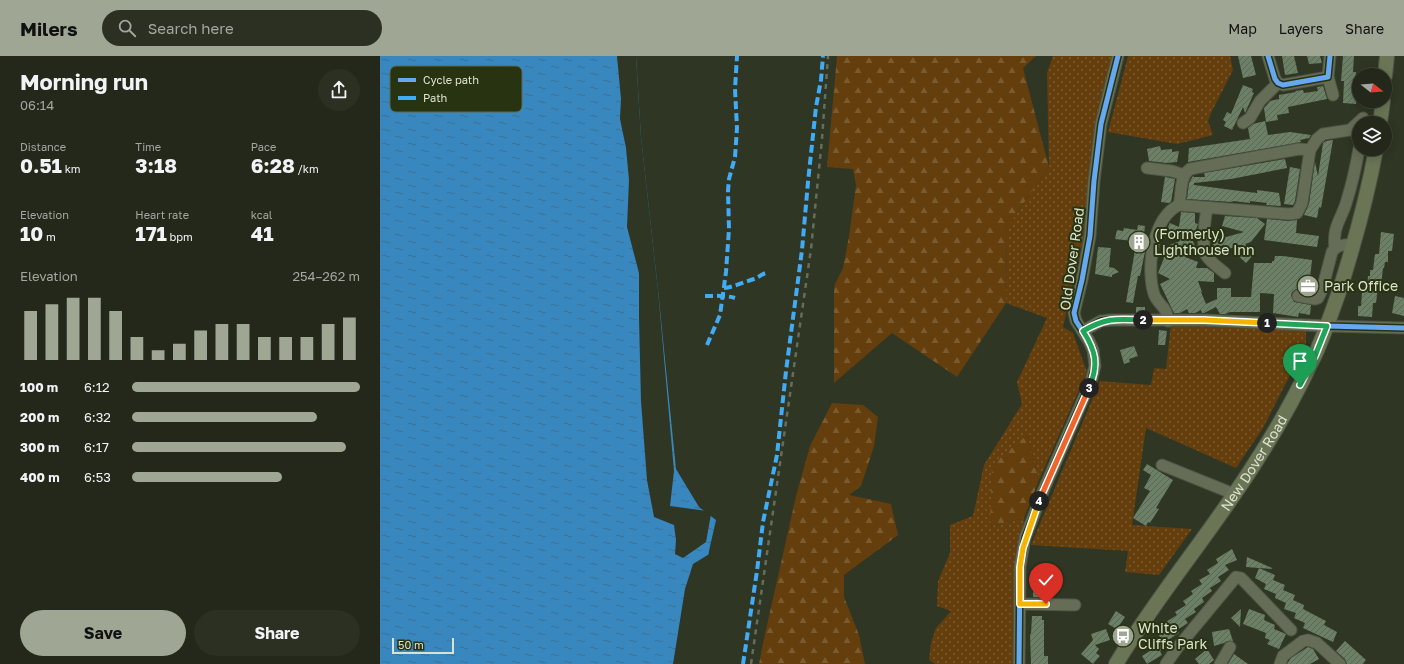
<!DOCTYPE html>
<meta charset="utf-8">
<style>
body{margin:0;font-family:"Golos Text",sans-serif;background:#2b3023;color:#f1f3f6;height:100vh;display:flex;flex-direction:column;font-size:15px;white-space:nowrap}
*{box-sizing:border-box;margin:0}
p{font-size:13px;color:#a3a6a2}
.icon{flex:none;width:22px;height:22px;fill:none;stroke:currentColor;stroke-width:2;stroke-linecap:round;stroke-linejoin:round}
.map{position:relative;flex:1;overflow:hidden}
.panel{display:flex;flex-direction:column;background:#23281a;width:380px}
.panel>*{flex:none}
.needle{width:26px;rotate:107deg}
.fabs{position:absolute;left:972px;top:12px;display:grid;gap:8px}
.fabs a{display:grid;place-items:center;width:40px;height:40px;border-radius:50%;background:#23281a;box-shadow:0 2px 10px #0003,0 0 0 1px #404439;font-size:20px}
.scale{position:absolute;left:12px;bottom:10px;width:62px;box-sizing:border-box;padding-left:4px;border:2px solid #dbe3cf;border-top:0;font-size:11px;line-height:14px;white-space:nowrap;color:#dbe3cf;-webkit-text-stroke:3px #283311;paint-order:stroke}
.pin{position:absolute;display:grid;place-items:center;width:34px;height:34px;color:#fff;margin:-41px -17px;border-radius:50% 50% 50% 0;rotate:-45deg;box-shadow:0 0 4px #0007}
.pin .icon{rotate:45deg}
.km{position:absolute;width:20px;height:20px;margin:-10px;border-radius:50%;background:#222;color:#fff;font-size:11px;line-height:20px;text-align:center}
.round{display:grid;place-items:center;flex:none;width:42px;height:42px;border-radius:21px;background:#2b3023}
.headline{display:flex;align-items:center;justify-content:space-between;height:68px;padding:0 20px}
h1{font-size:22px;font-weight:700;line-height:30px}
.stats{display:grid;grid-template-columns:repeat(3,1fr);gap:6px;height:68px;padding:4px 20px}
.stats div{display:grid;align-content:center}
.stats b{font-size:20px;font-weight:700}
.stats small{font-size:11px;font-weight:400}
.stats p{font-size:11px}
.chart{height:112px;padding:8px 20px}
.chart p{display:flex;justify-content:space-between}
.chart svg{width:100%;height:72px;margin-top:4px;stroke:#9fa693;stroke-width:6}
.primary-button{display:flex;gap:8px;margin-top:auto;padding:8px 20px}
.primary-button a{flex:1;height:46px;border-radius:24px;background:#9fa693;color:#111;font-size:16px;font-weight:700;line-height:46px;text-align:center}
.primary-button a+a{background:#2b3023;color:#f1f3f6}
ul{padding:0 20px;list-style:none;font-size:13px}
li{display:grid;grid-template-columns:64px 48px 1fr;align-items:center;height:30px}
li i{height:10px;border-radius:5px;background:#9fa693}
header{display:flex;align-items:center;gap:24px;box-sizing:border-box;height:56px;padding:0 20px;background:#9fa693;color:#111}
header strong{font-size:19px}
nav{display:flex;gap:22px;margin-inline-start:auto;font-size:14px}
.search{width:280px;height:36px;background:#2b3023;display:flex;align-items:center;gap:10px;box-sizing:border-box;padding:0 14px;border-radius:22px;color:#a3a6a2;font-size:15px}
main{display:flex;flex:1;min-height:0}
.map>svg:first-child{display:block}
.grass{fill:url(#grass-dots)}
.forest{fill:url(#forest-firs)}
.water{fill:url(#water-ripples)}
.pier{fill:#2f3623}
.building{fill:url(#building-hatch)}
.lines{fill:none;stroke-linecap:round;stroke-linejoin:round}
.minor-casing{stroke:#4d5444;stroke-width:13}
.major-casing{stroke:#4d5444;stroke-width:16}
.minor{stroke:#656d56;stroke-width:11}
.major{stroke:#6a7555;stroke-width:14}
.rail{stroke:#676d5b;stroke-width:2.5;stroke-dasharray:5 5;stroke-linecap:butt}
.quiet{stroke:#42abf6;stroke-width:4;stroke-dasharray:8 4;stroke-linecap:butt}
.cycleway-casing{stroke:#283311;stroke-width:8}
.cycleway{stroke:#66a8f1;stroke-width:5}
.split-1-casing{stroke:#fff;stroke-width:8}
.split-2-casing{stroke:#fff;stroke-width:8}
.split-3-casing{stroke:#fff;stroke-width:8}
.split-4-casing{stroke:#fff;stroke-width:8}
.split-5-casing{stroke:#fff;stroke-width:8}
.split-1{stroke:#22a559;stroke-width:5}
.split-2{stroke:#f5b400;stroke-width:5}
.split-3{stroke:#22a559;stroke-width:5}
.split-4{stroke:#f0652b;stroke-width:5}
.split-5{stroke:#f5b400;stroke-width:5}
.labels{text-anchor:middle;stroke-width:4;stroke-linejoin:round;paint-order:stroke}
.poi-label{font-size:14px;fill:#dbe3cf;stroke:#283311;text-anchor:start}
.street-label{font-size:14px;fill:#dbe3cf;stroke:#283311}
.key{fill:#283311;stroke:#5e684a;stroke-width:1}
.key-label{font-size:11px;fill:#dbe3cf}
</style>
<header>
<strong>Milers</strong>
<div class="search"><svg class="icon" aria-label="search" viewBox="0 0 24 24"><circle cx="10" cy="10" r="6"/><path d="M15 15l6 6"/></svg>Search here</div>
<nav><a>Map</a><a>Layers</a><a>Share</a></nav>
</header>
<main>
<section class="panel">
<div class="headline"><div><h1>Morning run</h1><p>06:14</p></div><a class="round"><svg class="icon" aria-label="share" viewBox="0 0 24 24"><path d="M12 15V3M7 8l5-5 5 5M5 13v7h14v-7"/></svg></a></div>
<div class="stats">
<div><p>Distance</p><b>0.51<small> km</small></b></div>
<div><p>Time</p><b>3:18</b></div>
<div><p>Pace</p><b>6:28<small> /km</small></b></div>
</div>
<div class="stats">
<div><p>Elevation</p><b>10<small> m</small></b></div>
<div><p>Heart rate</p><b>171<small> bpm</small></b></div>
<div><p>kcal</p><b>41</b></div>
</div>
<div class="chart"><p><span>Elevation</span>254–262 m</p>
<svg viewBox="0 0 160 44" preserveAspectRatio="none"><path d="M5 44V14M15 44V10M25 44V6M35 44V6M45 44V14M55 44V30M65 44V38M75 44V34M85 44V26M95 44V22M105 44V22M115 44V30M125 44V30M135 44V30M145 44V22M155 44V18"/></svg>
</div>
<ul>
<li><b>100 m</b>6:12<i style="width:100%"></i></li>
<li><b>200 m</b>6:32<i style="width:81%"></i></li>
<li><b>300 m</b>6:17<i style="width:94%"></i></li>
<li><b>400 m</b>6:53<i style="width:66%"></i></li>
</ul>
<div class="primary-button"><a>Save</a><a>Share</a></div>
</section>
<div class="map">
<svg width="1024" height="608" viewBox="0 0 1024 608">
<defs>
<pattern id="grass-dots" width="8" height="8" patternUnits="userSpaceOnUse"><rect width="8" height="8" fill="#643e0d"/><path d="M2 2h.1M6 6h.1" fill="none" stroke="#7a5a2f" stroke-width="1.8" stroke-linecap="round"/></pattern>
<pattern id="forest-firs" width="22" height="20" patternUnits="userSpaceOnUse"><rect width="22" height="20" fill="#643e0d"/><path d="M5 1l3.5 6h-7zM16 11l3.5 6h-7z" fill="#7a5a2f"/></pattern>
<pattern id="water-ripples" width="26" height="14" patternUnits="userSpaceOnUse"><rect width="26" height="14" fill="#3987bf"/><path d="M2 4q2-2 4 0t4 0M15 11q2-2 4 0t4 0" fill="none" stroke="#3c7092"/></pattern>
<pattern id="building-hatch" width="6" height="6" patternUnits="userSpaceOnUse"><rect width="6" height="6" fill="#6b8066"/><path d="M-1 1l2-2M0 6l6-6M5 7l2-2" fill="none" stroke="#5b6856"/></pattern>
</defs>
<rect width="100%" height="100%" fill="#2f3623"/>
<g class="grass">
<polygon points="673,0 733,0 711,95 707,166 683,271 693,277 707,316 659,424 647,379 610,470 644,462 636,608 555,608 549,604 551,587 556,572 571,555 557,550 558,525 570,497 570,469 593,460 604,409 642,348 637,326 667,262 626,247 627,171 669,111 667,17"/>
<polygon points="748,0 850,0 853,14 831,57 828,65 833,79 797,88 728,76"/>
<polygon points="791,268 926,272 926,288 883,372 856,412 766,372 752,469 812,473 779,519 745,516 748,495 651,489 720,325 771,329 774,312 786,313"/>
</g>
<g class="forest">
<polygon points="457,0 656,0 643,12 669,111 627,171 626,247 577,321 512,277 454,327 454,233 455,228 463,212 469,180 476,129 473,113 447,111"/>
<polygon points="452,347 483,349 498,361 494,390 481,430 469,439 511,448 518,479 464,519 464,541 479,579 485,608 379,608 383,587 416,440 430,390"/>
<polygon points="647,379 659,424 644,462 610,470 612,409"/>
</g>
<polygon class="water" points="0,0 256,0 261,81 278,234 296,413 319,451 336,464 329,495 312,608 0,608"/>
<g class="pier">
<polygon points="237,0 256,0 261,81 278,234 294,415 290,450 327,455 331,458 326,486 303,502 295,498 296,484 294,469 274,461 267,424 261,345 259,262 259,217 247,171 249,124 246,92 240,63 241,43"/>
<polygon points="331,497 314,608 293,608 305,533 313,508"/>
</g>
<g class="building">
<polygon points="858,0 871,0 876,19 863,22"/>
<polygon points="902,0 914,0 918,17 905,19"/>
<polygon points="927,0 940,0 942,7 929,8"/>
<polygon points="963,0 974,0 973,16 976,16 975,25 974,25 973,39 976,39 976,48 963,47 964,25 961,25"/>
<polygon points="863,29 873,33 872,36 874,37 865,57 863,51 852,74 844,70 846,66 843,64 847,56 851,58"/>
<polygon points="943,30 947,43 908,51 909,57 897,59 898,64 886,66 884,52 890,45 899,43 899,39 916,36 915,35 923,34 924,37 938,35 937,31"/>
<polygon points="885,65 888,79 910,76 931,79 929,82 920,84 921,86 808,106 809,92 870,83 868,72 873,68"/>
<polygon points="953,84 941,152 939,151 937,162 924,159 929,148 935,106 938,120 943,87 946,85"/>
<polygon points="780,90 781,94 792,93 792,96 799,95 797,106 787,107 769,105 767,93"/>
<polygon points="905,103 907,112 851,123 814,127 814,129 860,135 877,137 877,134 899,137 901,150 886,149 887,147 870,145 870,147 853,145 852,146 807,143 809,127 813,120 814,121 825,121 824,117"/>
<polygon points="910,111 920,113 915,145 913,149 904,148"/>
<polygon points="785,121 795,123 791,146 789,147 781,146"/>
<polygon points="801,156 815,157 815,167 818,168 812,183 817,195 805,201 818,206 816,212 827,212 834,217 834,226 818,225 822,236 821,236 826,248 837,243 837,232 851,232 851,241 871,241 874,207 892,207 892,205 894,205 895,200 903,200 932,204 930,222 933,223 932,231 935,231 933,236 916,233 912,236 911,239 914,246 931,249 930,259 919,257 918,261 893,257 894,238 880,237 880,256 850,256 845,258 840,258 836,251 824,257 822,257 821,254 815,257 809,257 807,253 800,257 794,257 780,228 790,223 778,217 784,202 783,199 784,199 782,192 800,185 785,177 790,167 799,171"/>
<polygon points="845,160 877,162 885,168 871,186 865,188 875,197 866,207 856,198 856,195 862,189 845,194 844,189 834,192 832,185 864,176 842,170"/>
<polygon points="887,163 908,165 917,164 916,177 939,180 937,191 884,184"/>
<polygon points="758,169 765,170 763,185 767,186 760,220 758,220 753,247 746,246 754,200 755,188 753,187 753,185 735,183 737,174 743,175 744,172 757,174"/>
<polygon points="1001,176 1014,178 1012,195 1008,195 1008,206 1005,206 1004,212 1003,212 1001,230 998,230 996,247 993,247 992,261 978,260 978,250 981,250 982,236 987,236 988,220 990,220 990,214 993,214 995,198 999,198"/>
<polygon points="718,191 731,192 729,211 734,212 739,216 732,219 732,221 715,218"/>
<polygon points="1015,240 1024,242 1024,260 1012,257"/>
<rect x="756" y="251" width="9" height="6"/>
<polygon points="779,274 787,275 785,289 778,289"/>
<polygon points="754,290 758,300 749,303 750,306 744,308 740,294"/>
<polygon points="767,408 793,424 776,452 779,453 770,467 768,466 766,470 753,462 770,435 764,432 771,419 763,414"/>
<polygon points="852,493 857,504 845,509 849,514 838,521 841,525 830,532 832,535 822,542 824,546 814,553 816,556 805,563 808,567 797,574 799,577 788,584 791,588 780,595 782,599 767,608 762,600 773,593 769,588 780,581 778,577 788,570 786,566 797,559 795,556 806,549 803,545 813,538 811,535 822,528 819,524 830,518 827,514 838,507 836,503"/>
<polygon points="867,501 892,512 892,513 866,511"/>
<polygon points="879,512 895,519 893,524 905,529 903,534 915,539 913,544 924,549 923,553 946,565 944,569 957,576 953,586 923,572 925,567 914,562 916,557 904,553 906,547 895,542 896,538 884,533 886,528 875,522"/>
<polygon points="654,517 674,518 672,542 653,541"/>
<polygon points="861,553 860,571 851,562"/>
<polygon points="869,553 885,559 884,564 895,569 894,573 906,578 899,593 887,588 890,584 885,582 886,577 863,568"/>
<polygon points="736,555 745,561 737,573 728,568"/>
<polygon points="652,560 662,560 662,564 664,564 664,600 668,600 668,608 651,608 650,578 651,578"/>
<polygon points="726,573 730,584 715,589 719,593 716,597 720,600 713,608 701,598 713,584 711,578"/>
<polygon points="849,573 853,585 847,585 844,587 834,590 832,576"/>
<polygon points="965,585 986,604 983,608 967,608 965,603 956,595"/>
<polygon points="928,591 933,593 939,603 930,608 907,608 911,602"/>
<polygon points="827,593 834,604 829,608 819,608 815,603"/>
<polygon points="854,598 868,608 848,608"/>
</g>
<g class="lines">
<g class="minor-casing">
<g id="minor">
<polyline points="888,0 895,23 898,27 903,29 948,21 950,0"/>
<polyline points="948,21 953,39"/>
<polyline points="863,67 870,62 880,45 898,27"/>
<polyline points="767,112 792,115 804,119"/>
<path d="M799 149C802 137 799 121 810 113L919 93 930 94"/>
<path d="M827 152C825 164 821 188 826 199 830 206 839 212 845 217"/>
<path d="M955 192C952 170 962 163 967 144 972 128 976 110 979 93"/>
<path d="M918 240 935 243 938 242 942 234 952 196C957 188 965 189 974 188"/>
<path d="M788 265C787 262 787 258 786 256 784 250 777 247 774 238 766 213 772 162 799 149L909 158 917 157 922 147 930 94 937 83 943 78 970 74 983 62"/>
<polyline points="703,275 721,265 731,264 824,264 947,270 1024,272"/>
<polyline points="782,409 854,438"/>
<polyline points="640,548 695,549"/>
<polyline points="639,608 640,511 645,482 664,433 711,325 715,310 713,294 709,285 696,265 694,257 702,224 710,180 714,125 721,68 738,0"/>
<polyline points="786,608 798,591 856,521 861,522 911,574"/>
<polyline points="840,608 850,591"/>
<polyline points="900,608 903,600 923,585 928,584 937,587 960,608"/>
</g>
</g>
<g class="major-casing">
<g id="major">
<polyline points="1005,20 1007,0"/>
<polyline points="1000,67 1003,45"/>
<path id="s1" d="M736 608C780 535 836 471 880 399 900 368 918 335 934 301 944 280 951 258 959 236 974 189 987 142 996 93"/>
</g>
</g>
<use href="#minor" class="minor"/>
<use href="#major" class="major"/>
<polyline class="rail" points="371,608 431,193 442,83 448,0"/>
<g class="quiet">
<path d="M344 232C354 231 364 226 374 223 378 222 381 218 386 217"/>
<path d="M325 240C335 240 345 239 355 242"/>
<polyline points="327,289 340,259 346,216 349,173 348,135 349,123 355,101 357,72 355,33 357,0"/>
<polyline points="363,608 377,515 383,466 397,399 406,315 422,194 428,126 436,51 441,24 443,0"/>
</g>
<g class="cycleway-casing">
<g id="cycleway">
<polyline points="888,0 895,23 898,27 903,29 948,21 950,0"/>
<polyline points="703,275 721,265 731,264 824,264 947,270 1024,272"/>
<polyline points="639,608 640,511 645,482 664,433 711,325 715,310 713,294 709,285 696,265 694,257 702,224 710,180 714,125 721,68 738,0"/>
</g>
</g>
<use href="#cycleway" class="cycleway"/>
</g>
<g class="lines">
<g class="split-1-casing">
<polyline id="split-1" points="887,267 947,270 935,300 920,329"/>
</g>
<g class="split-2-casing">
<polyline id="split-2" points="763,264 824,264 887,267"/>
</g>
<g class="split-3-casing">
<path id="split-3" d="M709 332C719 309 716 295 703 275 727 261 737 263 763 264"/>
</g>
<g class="split-4-casing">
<polyline id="split-4" points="659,445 709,332"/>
</g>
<g class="split-5-casing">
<polyline id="split-5" points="659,445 643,492 640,511 640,548 666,548"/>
</g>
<use href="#split-1" class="split-1"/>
<use href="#split-2" class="split-2"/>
<use href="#split-3" class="split-3"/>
<use href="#split-4" class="split-4"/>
<use href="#split-5" class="split-5"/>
</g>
<defs>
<g id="building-disc" transform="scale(1.15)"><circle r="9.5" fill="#9fa693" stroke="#283311"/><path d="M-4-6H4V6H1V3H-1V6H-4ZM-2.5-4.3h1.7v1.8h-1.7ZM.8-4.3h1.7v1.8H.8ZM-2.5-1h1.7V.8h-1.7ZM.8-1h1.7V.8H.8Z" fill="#fff"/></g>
<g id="office-disc" transform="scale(1.15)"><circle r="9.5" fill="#9fa693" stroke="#283311"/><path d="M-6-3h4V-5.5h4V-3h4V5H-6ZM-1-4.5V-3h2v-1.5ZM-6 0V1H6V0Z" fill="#fff"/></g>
<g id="bus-disc" transform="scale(1.15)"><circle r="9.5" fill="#9fa693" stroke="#283311"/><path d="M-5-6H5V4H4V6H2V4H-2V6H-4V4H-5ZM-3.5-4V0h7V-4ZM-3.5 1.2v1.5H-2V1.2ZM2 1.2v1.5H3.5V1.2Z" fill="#fff"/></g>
</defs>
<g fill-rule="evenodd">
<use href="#building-disc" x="759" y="186"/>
<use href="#office-disc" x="928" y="230"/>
<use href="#bus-disc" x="743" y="580"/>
</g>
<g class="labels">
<g class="poi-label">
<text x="774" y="183">(Formerly)<tspan x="774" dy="16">Lighthouse Inn</tspan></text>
<text x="944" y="235">Park Office</text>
<text x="758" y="577">White<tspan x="758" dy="16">Cliffs Park</tspan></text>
</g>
<g class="street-label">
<text transform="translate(692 203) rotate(-82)" y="5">Old Dover Road</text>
<text dy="5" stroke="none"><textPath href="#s1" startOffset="244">New Dover Road</textPath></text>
</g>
</g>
<rect x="10" y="10" width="132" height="46" rx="6" class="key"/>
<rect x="18" y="22" width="18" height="4" fill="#66a8f1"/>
<rect x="18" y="40" width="18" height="4" fill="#42abf6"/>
<g class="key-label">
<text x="43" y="28">Cycle path</text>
<text x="43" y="46">Path</text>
</g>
</svg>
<div class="fabs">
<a><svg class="needle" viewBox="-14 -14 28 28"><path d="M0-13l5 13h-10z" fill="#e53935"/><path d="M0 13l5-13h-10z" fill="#a3a6a2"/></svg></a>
<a><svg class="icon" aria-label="layers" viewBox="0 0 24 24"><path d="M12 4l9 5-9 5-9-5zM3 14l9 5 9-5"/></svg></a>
</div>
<div class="scale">50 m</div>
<div class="pin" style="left:920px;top:329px;background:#1e9e55"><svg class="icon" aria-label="arrive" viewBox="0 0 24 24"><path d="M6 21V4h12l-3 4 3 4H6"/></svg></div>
<div class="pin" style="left:666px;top:548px;background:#d93025"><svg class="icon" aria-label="check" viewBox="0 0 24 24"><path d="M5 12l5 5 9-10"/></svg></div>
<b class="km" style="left:887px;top:267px">1</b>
<b class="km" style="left:763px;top:264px">2</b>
<b class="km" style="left:709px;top:332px">3</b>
<b class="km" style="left:659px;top:445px">4</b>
</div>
</main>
